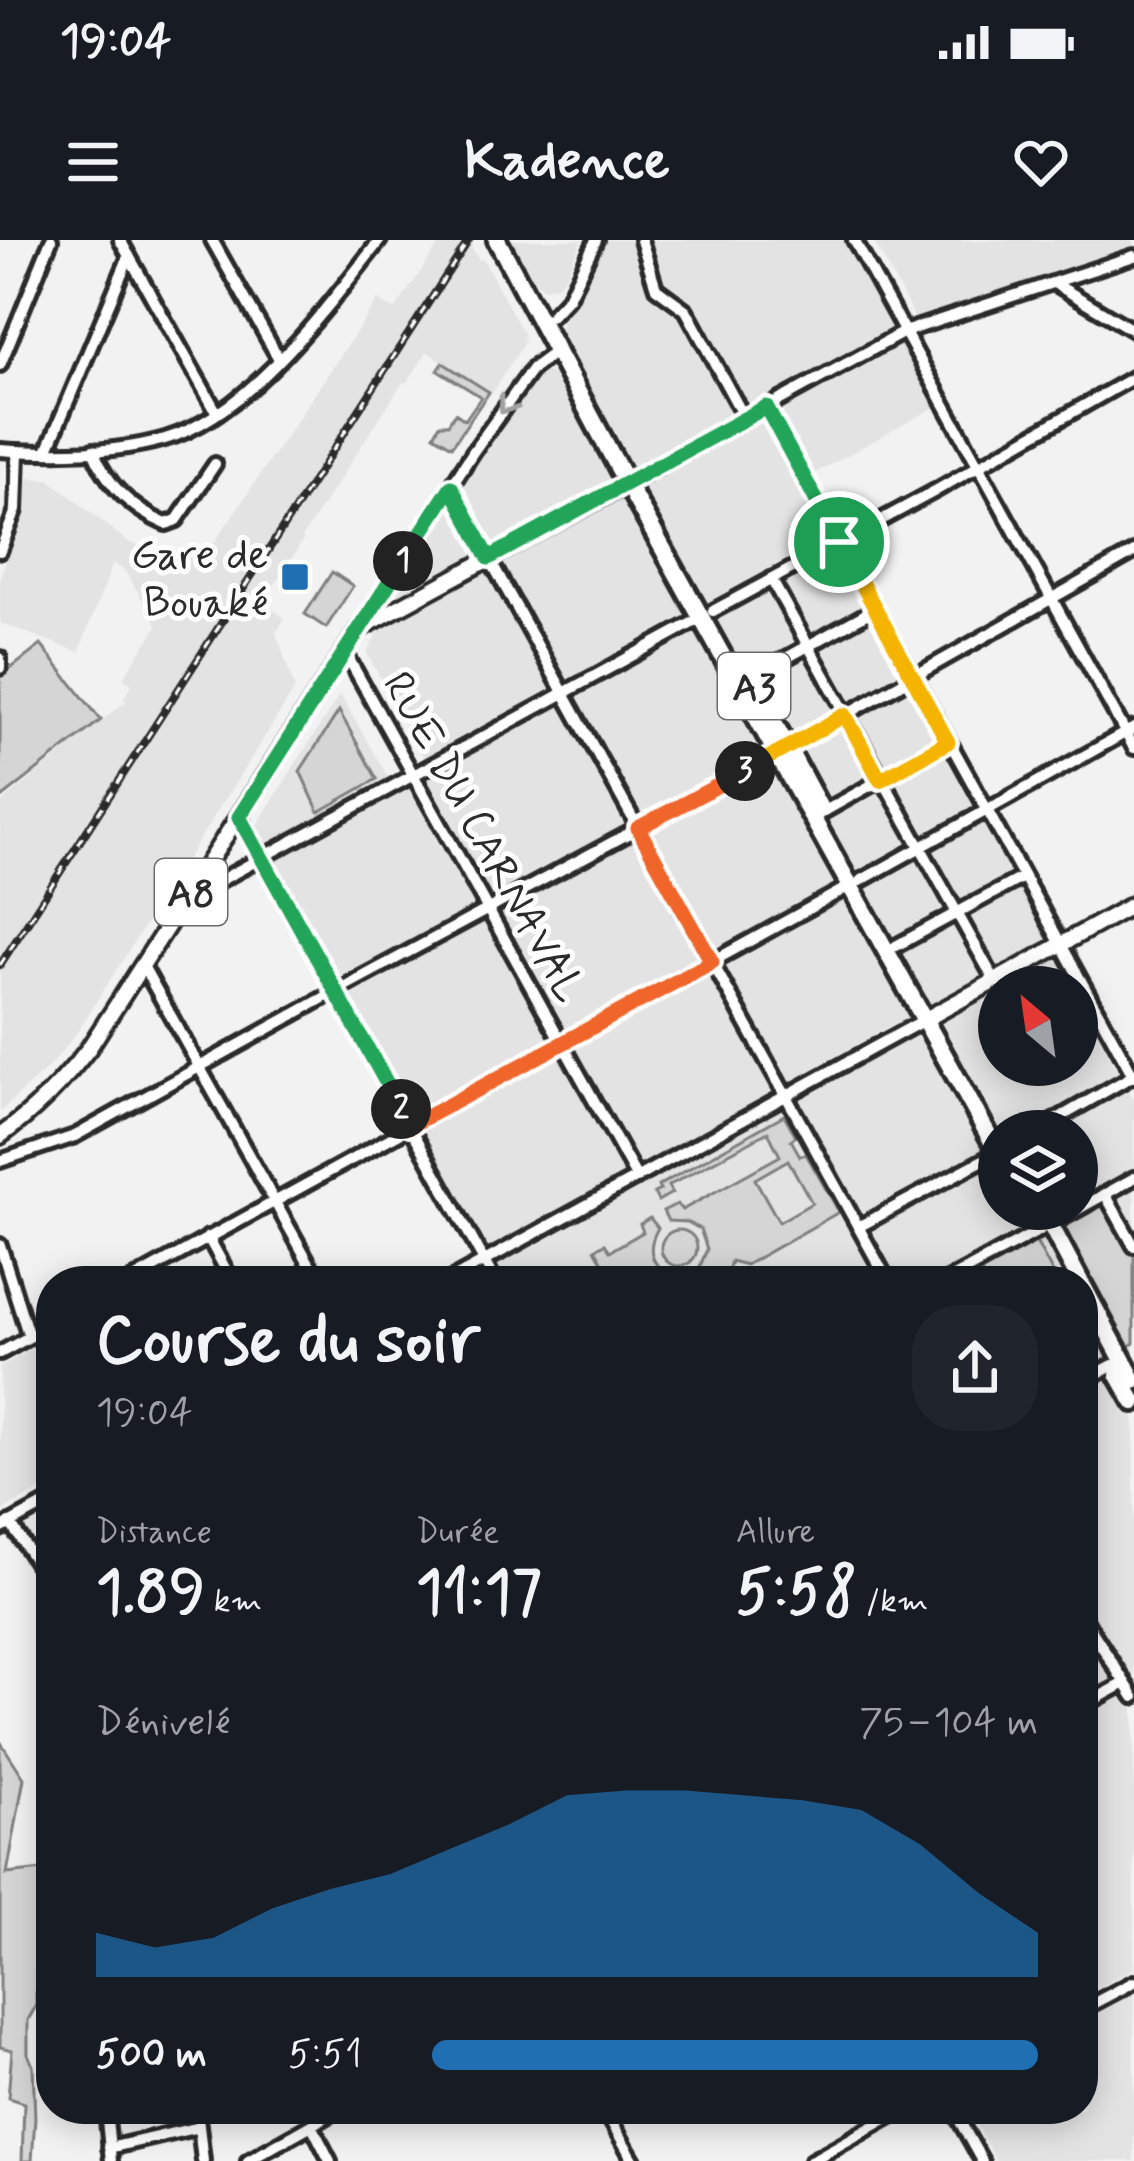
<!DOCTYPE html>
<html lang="fr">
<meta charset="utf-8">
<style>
body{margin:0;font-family:Mynerve,sans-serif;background:#20242c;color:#f1f3f6;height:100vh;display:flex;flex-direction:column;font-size:45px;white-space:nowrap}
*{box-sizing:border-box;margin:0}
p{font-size:39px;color:#9ea1a6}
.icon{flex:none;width:66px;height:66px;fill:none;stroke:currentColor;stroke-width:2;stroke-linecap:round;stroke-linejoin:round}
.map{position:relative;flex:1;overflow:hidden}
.details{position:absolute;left:36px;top:1026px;width:1062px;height:858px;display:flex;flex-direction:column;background:#171b24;border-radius:48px;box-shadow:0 6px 30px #0003}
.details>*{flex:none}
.needle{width:78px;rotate:331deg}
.buttons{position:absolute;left:978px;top:726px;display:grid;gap:24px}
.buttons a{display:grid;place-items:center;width:120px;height:120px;border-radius:50%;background:#171b24;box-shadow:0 6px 30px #0003;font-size:60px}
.pin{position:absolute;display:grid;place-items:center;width:102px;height:102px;color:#fff;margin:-51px;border:6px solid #fff;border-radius:50%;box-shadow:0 3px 12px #0007}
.km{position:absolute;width:60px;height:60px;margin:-30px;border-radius:50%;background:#222;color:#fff;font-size:33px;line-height:60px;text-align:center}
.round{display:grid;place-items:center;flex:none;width:126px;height:126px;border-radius:48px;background:#20242c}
.overview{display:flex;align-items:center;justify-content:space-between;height:204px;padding:0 60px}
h1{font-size:66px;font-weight:800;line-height:90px}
.stats{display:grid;grid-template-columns:repeat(3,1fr);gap:18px;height:204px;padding:12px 60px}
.stats div{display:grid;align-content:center}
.stats b{font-size:60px;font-weight:800}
.stats small{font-size:33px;font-weight:400}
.stats p{font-size:33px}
.chart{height:336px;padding:24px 60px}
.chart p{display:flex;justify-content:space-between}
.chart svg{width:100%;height:216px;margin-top:12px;fill:#1f6fb2;opacity:.7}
ul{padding:0 60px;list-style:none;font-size:39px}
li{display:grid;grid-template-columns:192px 144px 1fr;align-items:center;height:90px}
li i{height:30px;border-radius:15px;background:#1f6fb2}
.status{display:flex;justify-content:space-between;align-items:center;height:84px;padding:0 60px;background:#171b24;direction:ltr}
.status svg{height:33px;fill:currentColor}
header{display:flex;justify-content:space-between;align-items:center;height:156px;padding:0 60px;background:#171b24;font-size:54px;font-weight:800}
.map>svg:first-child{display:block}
.built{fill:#e3e3e3;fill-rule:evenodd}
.green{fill:#d5d5d5;stroke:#808080;stroke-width:3;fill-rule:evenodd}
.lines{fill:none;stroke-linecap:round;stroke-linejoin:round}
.minor-casing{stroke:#2b2b2b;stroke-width:20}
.major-casing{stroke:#2b2b2b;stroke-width:22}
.highway-casing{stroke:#2b2b2b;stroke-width:26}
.minor{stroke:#fff;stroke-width:10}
.major{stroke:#fff;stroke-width:14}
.highway{stroke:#fff;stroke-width:16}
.rail-casing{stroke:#2b2b2b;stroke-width:8}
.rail{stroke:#fff;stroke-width:3;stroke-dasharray:9;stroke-linecap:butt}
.oneway{stroke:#a0a0a0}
.split-1-casing{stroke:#fff;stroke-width:24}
.split-2-casing{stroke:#fff;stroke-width:24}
.split-3-casing{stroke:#fff;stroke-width:24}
.split-4-casing{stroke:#fff;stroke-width:24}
.split-1{stroke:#22a559;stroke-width:15}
.split-2{stroke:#22a559;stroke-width:15}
.split-3{stroke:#f0652b;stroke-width:15}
.split-4{stroke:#f5b400;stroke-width:15}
.poi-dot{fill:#1f6fb2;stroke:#fff;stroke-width:4.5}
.labels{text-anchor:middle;stroke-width:10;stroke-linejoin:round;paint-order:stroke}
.shield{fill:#fff;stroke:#6b6b6b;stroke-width:3}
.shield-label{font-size:39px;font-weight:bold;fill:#2b2b2b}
.poi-label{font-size:42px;fill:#2b2b2b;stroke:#fff;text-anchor:end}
.street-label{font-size:42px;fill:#2b2b2b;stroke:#fff}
</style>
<div class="status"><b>19:04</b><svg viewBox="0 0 49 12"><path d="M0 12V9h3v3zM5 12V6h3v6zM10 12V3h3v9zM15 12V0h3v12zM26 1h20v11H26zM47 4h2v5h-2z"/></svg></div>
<header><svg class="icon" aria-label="menu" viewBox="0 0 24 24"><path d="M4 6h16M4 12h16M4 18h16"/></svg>Kadence<svg class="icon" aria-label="heart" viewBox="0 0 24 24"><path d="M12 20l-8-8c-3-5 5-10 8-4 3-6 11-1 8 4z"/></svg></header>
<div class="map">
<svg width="1134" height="1921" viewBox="0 0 1134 1921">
<rect width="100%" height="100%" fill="#f2f2f2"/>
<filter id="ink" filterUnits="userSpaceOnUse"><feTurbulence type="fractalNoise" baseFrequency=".00833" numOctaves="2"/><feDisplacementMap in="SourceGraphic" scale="24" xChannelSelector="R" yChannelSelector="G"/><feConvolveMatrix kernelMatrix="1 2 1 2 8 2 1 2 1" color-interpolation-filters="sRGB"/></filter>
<g filter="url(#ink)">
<g class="built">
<polygon points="442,0 467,0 479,20 483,19 524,95 522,99 525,101 492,153 427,112 407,143 403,142 302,297 304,299 263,363 285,378 276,393 295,449 77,792 54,822 0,872 0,564 126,461 124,458 132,444 123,438 157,387 155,380 125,331 113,323 79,412 0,383 0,337 24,273 23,238 49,239 128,302 161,312 210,309 378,60 395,70"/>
<polygon points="510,0 582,0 565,37 556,46 544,48 536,43"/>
<polygon points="600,0 846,0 937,166 797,243 826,297 424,518 367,413 382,384 641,242 558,91"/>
<polygon points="873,0 1134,0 1134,5 915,78"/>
<polygon points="536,129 554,134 612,240 400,358 395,348"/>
<polygon points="834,311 1048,700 924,768 710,379"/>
<polygon points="696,386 910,775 488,1009 255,588 340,454 396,551"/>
<path d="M1055 716 1072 747H999V825H1077V756L1134 860V1728L1083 1756V1041H506L497 1025ZM999 891H1077V969H999Z"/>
<polygon points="51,1097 51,1244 0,1272 0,1127"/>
<polygon points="1134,1753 1134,1921 996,1921 968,1869 1083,1869 1083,1781"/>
</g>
<g class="green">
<polygon points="443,123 489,152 452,206 434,195 440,184 448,184 455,173 465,180 481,157 438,130"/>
<polygon points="332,332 353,346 326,388 305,374"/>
<polygon points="41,405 101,480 3,557 0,553 0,437"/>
<polygon points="339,471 377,539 319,572 300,531"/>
<path d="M784 875 796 896 791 900 800 916 806 914 839 972 746 1025 731 1021 725 1041H705L699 1029 707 1009 700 989 687 982 668 981 663 971 677 964 682 970 780 916 768 892 668 946 672 953 658 961 654 953 660 950 658 946ZM788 920 812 963 779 982 755 939Z"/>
<polygon points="1105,963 1134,1015 1134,1103 1118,1112 1051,993"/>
<path d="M650 978 658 988C645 1010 651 1029 677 1036L676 1041H613L595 1009 605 1004 610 1011 643 992 640 984Z"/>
<circle cx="679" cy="1008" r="18"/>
<polygon points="1035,1000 1057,1041 986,1041 980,1030"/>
<polygon points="0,1501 24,1538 7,1634 51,1629 51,1720 36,1730 36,1766 28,1780 28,1814 33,1826 35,1878 32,1921 22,1921 24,1863 8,1858 12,1810 0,1807"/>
</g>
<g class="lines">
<g class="minor-casing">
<g id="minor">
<polyline points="120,0 217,173"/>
<polyline points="212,0 279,119"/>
<polyline points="641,0 656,48 686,70 745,179"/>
<polyline points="854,0 1134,508"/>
<polyline points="1054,43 1134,91"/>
<polyline points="551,76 568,58 596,0"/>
<polyline points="0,125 51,0"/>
<polyline points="766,168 1134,837"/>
<path d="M0 210C54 214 113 214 165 199 249 175 328 66 380 0"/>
<path d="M93 210C107 245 131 269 166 284L177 280 215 224"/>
<polyline points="47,211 129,16"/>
<polyline points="627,244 904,92 1134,16"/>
<polyline points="450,247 888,1041"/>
<polyline points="0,311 16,270 18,211"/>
<polyline points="771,339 995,741"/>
<polyline points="713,371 935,251 1134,137"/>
<polyline points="361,386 473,212 533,128 556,111"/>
<polyline points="345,412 637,938"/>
<polyline points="0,418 0,428"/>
<polyline points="750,438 875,369"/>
<polyline points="823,572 948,502"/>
<polyline points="240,577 495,1041"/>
<polyline points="860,641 1134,488"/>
<polyline points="190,657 703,377"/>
<polyline points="896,706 1023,637"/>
<polyline points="143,726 319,1041"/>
<polyline points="1036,891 1134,835"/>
<polyline points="0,921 75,896 336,751 778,513 1134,312"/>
<polyline points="1105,954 1134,1006"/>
<polyline points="1050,985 1134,938"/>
<polyline points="858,987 998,912"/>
<polyline points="208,997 232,1041"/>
<polyline points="0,1005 29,1097"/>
<polyline points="130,1041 850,646"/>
<polyline points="448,1041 926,779"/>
<polyline points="946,1041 1040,990"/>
<polyline points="0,1113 51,1085"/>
<polyline points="1083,1141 1113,1125"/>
<polyline points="10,1283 51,1345"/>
<polyline points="0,1289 51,1261"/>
<polyline points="1083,1377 1134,1457"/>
<polyline points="1083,1466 1125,1443"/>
<polyline points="1083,1769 1134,1742"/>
<polyline points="106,1869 111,1921"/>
<polyline points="197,1869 203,1921"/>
<polyline points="604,1869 634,1921"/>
<polyline points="953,1869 982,1921"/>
<polyline points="312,1886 330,1921"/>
<polyline points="109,1908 199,1887"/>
<polyline points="248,1921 340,1869"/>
<polyline points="811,1921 904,1869"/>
</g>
</g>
<g class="major-casing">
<g id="major">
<polyline points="926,779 1134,664"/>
<path d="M0 896C35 871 63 842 89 808L359 389 627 244"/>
</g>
</g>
<g class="highway-casing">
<g id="highway">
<polyline points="497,0 627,244 999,914"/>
<polyline points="745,429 821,570"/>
<polyline points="1042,969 1080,1041"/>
<polyline points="1083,1046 1134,1141"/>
<polyline points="1118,1134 1134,1162"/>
</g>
</g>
<use href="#minor" class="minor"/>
<use href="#major" class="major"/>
<use href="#highway" class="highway"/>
<g class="rail-casing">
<polyline id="rail" points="0,725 469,0"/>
</g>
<use href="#rail" class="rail"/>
</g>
<defs><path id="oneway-chevron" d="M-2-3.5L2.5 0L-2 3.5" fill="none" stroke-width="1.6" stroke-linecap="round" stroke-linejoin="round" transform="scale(3)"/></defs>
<use class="oneway" href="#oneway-chevron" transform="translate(506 166) rotate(126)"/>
</g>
<g class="lines" filter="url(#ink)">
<g class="split-1-casing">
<polyline id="split-1" points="403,321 451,247 489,318 766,167 839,302"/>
</g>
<g class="split-2-casing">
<polyline id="split-2" points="401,869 239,577 403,321"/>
</g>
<g class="split-3-casing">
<polyline id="split-3" points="401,869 410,886 712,722 638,588 745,531"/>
</g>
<g class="split-4-casing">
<polyline id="split-4" points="745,531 845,475 880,540 948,502 839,302"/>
</g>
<use href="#split-1" class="split-1"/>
<use href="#split-2" class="split-2"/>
<use href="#split-3" class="split-3"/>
<use href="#split-4" class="split-4"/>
</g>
<rect class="poi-dot" x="280" y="322" width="30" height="30" rx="6"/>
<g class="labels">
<g class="shield">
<rect x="718" y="413" width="72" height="66" rx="9"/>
<rect x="155" y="619" width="72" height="66" rx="9"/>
</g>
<g class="shield-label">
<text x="754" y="460">A3</text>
<text x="191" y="666">A8</text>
</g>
<g class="poi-label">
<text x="268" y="328">Gare de<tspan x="268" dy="48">Bouaké</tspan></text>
</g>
<g class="street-label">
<text transform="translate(485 596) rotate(61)" y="15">RUE DU CARNAVAL</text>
</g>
</g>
</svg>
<div class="buttons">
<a><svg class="needle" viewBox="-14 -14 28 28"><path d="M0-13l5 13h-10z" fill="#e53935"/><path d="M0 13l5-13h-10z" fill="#9ea1a6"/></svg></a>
<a><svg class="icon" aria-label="layers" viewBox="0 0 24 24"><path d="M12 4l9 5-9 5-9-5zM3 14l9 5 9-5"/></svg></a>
</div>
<div class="pin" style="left:839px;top:302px;background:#1e9e55"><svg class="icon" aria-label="arrive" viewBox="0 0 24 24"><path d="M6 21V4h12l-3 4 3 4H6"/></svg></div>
<b class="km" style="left:403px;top:321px">1</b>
<b class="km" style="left:401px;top:869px">2</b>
<b class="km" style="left:745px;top:531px">3</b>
<section class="details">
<div class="overview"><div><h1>Course du soir</h1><p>19:04</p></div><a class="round"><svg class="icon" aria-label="share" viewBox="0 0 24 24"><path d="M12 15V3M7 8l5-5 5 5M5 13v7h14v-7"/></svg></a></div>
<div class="stats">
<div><p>Distance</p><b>1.89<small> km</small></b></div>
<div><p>Durée</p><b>11:17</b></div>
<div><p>Allure</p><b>5:58<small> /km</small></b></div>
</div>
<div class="chart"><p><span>Dénivelé</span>75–104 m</p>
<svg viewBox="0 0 160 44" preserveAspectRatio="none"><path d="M0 44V35L10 38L20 36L30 30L40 26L50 23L60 18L70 13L80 7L90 6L100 6L110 7L120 8L130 10L140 17L150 27L160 35V44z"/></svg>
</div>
<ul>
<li><b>500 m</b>5:51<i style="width:100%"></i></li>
</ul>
</section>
</div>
